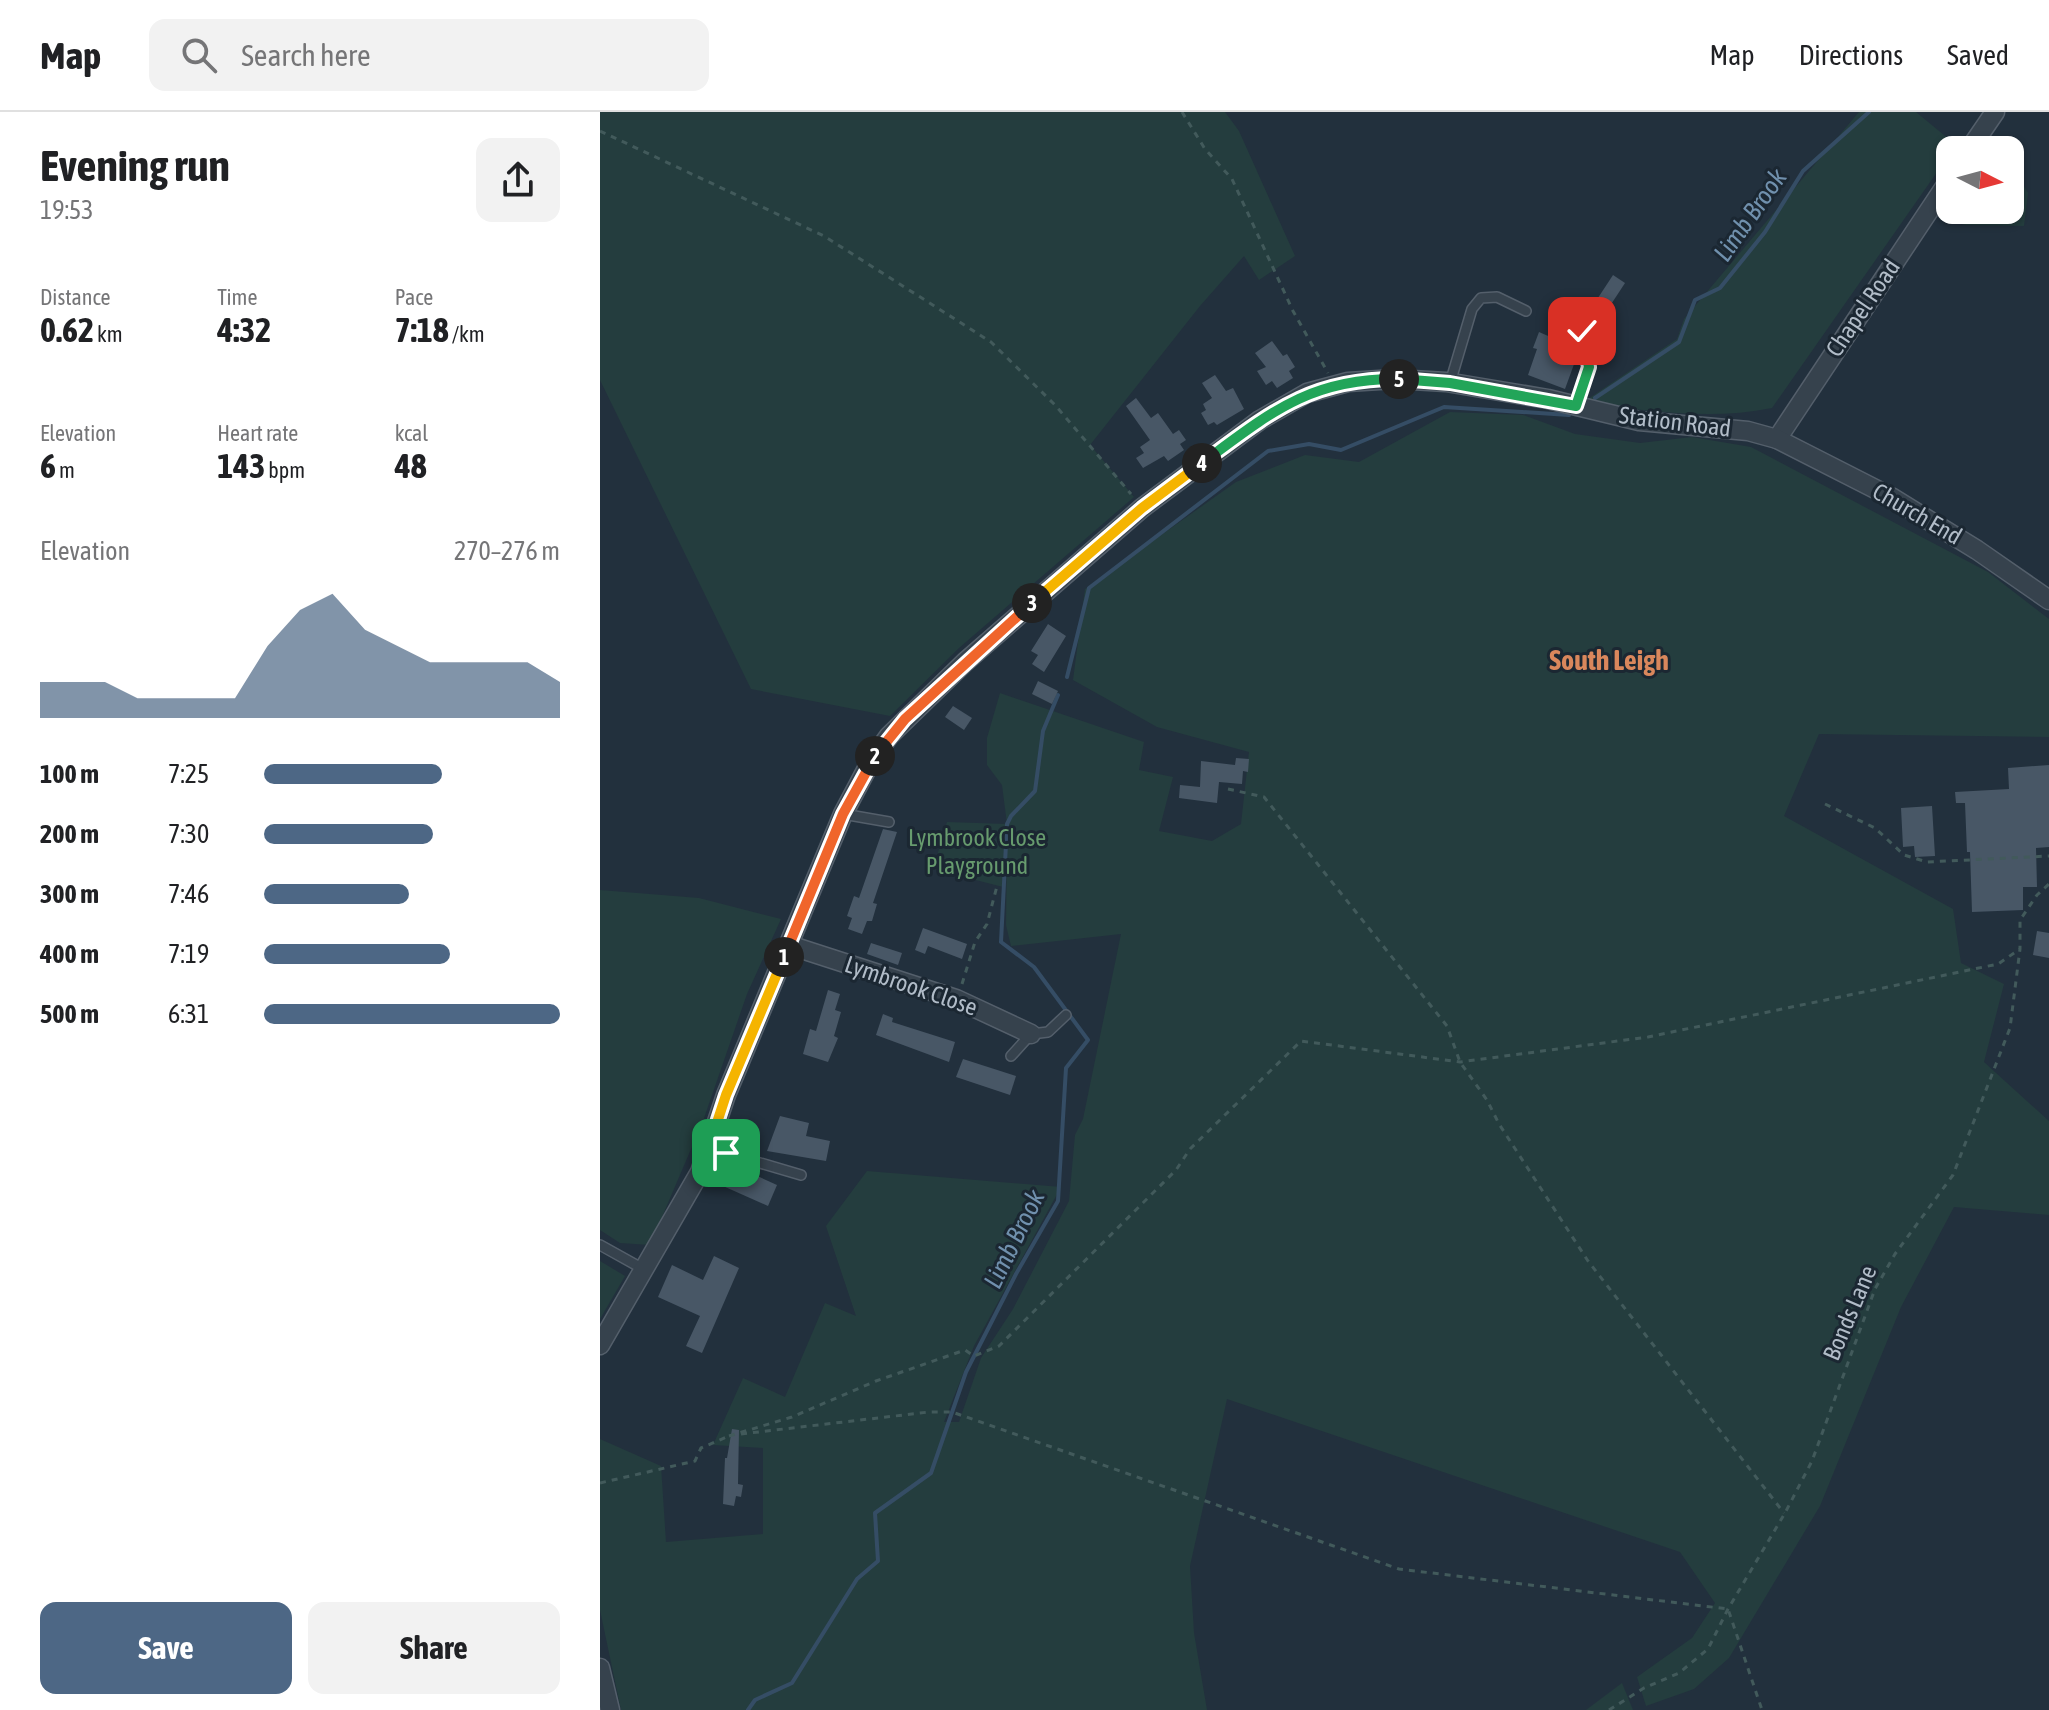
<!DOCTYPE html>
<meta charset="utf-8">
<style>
body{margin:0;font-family:"Asap Condensed",sans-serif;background:#f2f2f2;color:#202124;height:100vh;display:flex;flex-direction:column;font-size:30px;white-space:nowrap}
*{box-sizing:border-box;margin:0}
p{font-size:26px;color:#757577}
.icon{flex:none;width:44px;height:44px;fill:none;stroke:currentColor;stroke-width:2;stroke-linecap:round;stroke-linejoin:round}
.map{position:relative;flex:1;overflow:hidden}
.side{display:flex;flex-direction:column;background:#fff;width:600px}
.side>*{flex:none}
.needle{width:52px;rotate:96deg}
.tools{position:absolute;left:1336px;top:24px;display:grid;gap:16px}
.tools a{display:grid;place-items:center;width:88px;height:88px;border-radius:16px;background:#fff;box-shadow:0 2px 6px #0004;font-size:40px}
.pin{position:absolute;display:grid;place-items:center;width:68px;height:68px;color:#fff;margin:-34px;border-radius:16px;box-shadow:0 4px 12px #0006}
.km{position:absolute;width:40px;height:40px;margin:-20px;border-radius:50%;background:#222;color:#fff;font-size:22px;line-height:40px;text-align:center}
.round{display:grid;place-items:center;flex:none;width:84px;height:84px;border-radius:16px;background:#f2f2f2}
.headline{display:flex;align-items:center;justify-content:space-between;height:136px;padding:0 40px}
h1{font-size:44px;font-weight:700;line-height:60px}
.metrics{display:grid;grid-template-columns:repeat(3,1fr);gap:12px;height:136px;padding:8px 40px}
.metrics div{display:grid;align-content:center}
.metrics b{font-size:34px;font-weight:700}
.metrics small{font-size:22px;font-weight:400}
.metrics p{font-size:22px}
.chart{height:224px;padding:16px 40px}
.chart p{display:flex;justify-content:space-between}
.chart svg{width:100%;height:144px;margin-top:8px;fill:#4d6785;opacity:.7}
.button{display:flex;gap:16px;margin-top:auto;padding:16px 40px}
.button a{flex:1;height:92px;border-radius:16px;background:#4d6785;color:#fff;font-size:32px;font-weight:700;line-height:92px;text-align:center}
.button a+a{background:#f2f2f2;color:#202124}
ul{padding:0 40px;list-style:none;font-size:26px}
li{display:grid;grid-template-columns:128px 96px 1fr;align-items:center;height:60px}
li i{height:20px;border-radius:10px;background:#4d6785}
header{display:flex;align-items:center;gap:48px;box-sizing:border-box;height:112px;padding:0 40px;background:#fff;border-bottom:2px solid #e0e0e0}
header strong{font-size:38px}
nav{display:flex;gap:44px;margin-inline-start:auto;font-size:28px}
.search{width:560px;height:72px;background:#f2f2f2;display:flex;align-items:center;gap:20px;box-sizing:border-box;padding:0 28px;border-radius:16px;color:#757577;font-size:30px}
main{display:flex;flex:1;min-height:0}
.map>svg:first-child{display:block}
.green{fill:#243d3e}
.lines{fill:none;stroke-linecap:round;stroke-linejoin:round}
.stream{stroke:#354d65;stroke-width:4}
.building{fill:#485766}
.service-casing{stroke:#545f6b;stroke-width:12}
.minor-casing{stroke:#545f6b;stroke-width:21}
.path{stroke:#425a5b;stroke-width:3;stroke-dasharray:6 6;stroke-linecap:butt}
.service{stroke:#36424d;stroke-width:9}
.minor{stroke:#36424d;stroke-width:18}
.split-1-casing{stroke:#fff;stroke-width:16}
.split-2-casing{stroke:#fff;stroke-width:16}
.split-3-casing{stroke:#fff;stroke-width:16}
.split-4-casing{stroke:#fff;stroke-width:16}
.split-5-casing{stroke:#fff;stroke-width:16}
.split-6-casing{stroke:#fff;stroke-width:16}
.split-1{stroke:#f5b400;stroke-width:10}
.split-2{stroke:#f0652b;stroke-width:10}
.split-3{stroke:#f0652b;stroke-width:10}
.split-4{stroke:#f5b400;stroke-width:10}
.split-5{stroke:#22a559;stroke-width:10}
.split-6{stroke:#22a559;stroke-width:10}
.labels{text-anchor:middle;stroke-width:6;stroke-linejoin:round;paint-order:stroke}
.street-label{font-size:24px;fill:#b1bcc8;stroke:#1b2732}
.park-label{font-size:24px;fill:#679b6e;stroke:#1b2732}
.water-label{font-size:26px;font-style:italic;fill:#7090ad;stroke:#1b2732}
.quarter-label{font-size:28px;font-weight:bold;fill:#d9875c;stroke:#1b2732}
</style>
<header>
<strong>Map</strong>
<div class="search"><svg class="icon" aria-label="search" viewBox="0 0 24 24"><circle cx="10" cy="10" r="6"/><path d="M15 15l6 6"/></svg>Search here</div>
<nav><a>Map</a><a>Directions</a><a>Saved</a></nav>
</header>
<main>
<section class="side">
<div class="headline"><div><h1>Evening run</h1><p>19:53</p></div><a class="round"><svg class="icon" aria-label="share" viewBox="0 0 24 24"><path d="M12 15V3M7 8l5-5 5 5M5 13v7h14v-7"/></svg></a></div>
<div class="metrics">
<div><p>Distance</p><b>0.62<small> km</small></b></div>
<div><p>Time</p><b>4:32</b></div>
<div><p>Pace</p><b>7:18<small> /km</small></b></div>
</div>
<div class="metrics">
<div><p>Elevation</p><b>6<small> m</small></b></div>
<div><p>Heart rate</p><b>143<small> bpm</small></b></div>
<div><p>kcal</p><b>48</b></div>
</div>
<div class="chart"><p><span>Elevation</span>270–276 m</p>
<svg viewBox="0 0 160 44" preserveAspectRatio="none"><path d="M0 44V33L10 33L20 33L30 38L40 38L50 38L60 38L70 22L80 11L90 6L100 17L110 22L120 27L130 27L140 27L150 27L160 33V44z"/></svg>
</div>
<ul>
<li><b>100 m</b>7:25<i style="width:60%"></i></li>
<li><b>200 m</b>7:30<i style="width:57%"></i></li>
<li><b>300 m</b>7:46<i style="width:49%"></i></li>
<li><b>400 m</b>7:19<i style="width:63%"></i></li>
<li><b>500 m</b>6:31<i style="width:100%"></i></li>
</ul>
<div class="button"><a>Save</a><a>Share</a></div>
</section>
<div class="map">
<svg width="1449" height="1598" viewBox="0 0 1449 1598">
<rect width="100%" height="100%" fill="#22303d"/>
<g class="green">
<polygon points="0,0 625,0 639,19 695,144 659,168 644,144 600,194 490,333 534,385 359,536 290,604 151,577 0,268"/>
<path d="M1259 0H1316L1356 33 1172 296C1109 309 1045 298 982 291L1077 227 1084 207Z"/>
<polygon points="1410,51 1428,81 1424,114 1366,113 1339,107 1350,92 1350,98 1410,98"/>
<polygon points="850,300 923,303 975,322 1040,331 1092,325 1151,335 1388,460 1449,507 1449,625 1219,622 1184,704 1353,797 1361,851 1404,872 1384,950 1449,1009 1449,1103 1354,1095 1301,1195 1220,1394 1129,1546 1094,1577 1046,1594 1037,1565 1092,1526 1115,1491 1080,1440 627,1287 590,1454 594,1521 607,1598 21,1598 0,1498 0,1327 61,1354 66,1430 163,1422 163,1336 113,1333 143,1266 185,1285 225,1191 256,1204 226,1114 267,1059 461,1075 374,1234 344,1310 359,1310 381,1246 413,1197 469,1089 475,1023 483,1007 521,822 411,834 406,813 407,732 403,775 333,757 347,710 407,712 402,673 387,653 387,626 400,581 544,630 539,658 573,665 559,719 612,729 641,712 649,640 557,615 473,568 485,477 636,370 705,343 759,350"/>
<polygon points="0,778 99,786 181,807 147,882 103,1009 50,1133 20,1131 0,1118"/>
<polygon points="0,1149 25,1164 0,1207"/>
<polygon points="1022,1571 1033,1598 986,1598"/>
</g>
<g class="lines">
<g class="stream">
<polyline points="995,286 1079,230 1095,188 1120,176 1165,120 1203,59 1269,0"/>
<polyline points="467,565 489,476 668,339 709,332 741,338 844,295 969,303"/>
<polyline points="148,1598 155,1588 192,1571 257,1467 278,1449 275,1401 331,1361 366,1260 416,1162 458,1089 466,956 488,928 434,855 401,830 407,712 411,704 435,679 443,619 458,583"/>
</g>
</g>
<g class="building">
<polygon points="1013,163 1025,171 1006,200 994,192"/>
<polygon points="939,220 969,233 966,240 977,244 965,277 928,263 937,237 933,236"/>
<polygon points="672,229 683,244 687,242 695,255 689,259 693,266 677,276 672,269 666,273 657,259 666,255 655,241"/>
<polygon points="615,263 626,279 633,276 644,297 617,313 614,310 608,313 601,301 606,298 603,292 612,286 602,271"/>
<polygon points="536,286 551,306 558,301 573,322 579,318 586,328 580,332 584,338 568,349 564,344 543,356 536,346 544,341 540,335 550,328 526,294"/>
<polygon points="448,512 466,524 444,560 432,552 438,543 431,539"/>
<polygon points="438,569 458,579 452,592 432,582"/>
<polygon points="353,594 372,606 364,618 345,605"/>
<polygon points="636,646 649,647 648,660 643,659 642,672 619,670 617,691 579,686 580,673 600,675 601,649 635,653"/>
<polygon points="1449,653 1449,735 1436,736 1437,775 1423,775 1423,798 1372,800 1370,740 1367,740 1365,691 1356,691 1355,680 1409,677 1408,656"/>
<polygon points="1332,694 1335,744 1315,745 1314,734 1303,735 1301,696"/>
<polygon points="283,717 297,720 273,791 277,792 272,809 267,809 262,822 248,817 252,806 247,804 254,784 259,786"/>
<polygon points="323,816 367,832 362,847 328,834 325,842 315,838"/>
<polygon points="1437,819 1449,821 1449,846 1433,843"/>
<polygon points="271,831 302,841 298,853 267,842"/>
<polygon points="228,878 240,882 235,898 241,900 234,924 238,926 228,950 203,942 210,917 216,919"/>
<polygon points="283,902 293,906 292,910 355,930 349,950 276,923"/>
<polygon points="363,947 416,964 410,983 356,965"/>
<polygon points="180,1004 209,1011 206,1024 230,1029 226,1049 167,1039"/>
<polygon points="124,1049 177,1073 168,1094 114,1070"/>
<polygon points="114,1144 139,1156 102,1241 86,1234 100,1204 58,1185 72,1153 103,1168"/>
<polygon points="132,1317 139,1318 138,1372 143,1373 141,1385 136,1384 134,1394 123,1392 125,1346 127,1346"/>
</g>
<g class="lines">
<g class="service-casing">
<g id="service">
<polyline points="850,271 872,197 881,186 897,185 926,199"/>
<polyline points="976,294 989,255 982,219 988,198"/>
<polyline points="243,702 289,710"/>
<polyline points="411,944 431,922 448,920 466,903"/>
<polyline points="110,1032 126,1041 201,1063"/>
<polyline points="0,1133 45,1158"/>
</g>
</g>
<g class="minor-casing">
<g id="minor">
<polyline points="1369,38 1395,0"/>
<polyline points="1177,327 1350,67"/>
<polyline points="189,833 356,887 431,922"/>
<polyline points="0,1233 100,1060 126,983 243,702 271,649 289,624 365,550 542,396 660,308 707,281 748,270 795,267 846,270 948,287 1039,309 1148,319 1177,327 1291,385 1377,438 1449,488"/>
<polyline points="0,1556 10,1598"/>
</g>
</g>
<g class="path">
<polyline points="582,0 605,37 632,67 693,199 728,261"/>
<polyline points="0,19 224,124 391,230 455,293 531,382"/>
<polyline points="628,677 664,685 847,914 860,950 887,988 899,1012 988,1149 1184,1401"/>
<polyline points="1225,692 1275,716 1304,743 1327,750 1449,744"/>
<polyline points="362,872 375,830 387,812 397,774"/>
<polyline points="141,1322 329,1300 352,1300 799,1457 1128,1497 1162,1598"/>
<polyline points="129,1324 192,1305 276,1269 365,1238 374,1244 399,1234 576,1058 590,1037 701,929 860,950 1048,925 1398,852 1420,837"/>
<polyline points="0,1371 95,1349 101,1336 129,1324"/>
<polyline points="1009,1598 1044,1576 1079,1561 1108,1537 1128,1497 1185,1401 1212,1349 1275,1177 1295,1142 1353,1063 1410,916 1420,837 1420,808 1437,783 1449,772"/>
</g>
<use href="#service" class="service"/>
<use href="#minor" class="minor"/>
</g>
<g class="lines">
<g class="split-1-casing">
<polyline id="split-1" points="126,1041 110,1032 126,983 184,845"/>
</g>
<g class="split-2-casing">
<polyline id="split-2" points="184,845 243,702 275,644"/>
</g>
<g class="split-3-casing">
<polyline id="split-3" points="275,644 305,607 432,491"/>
</g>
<g class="split-4-casing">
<polyline id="split-4" points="432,491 542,396 602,351"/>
</g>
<g class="split-5-casing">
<path id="split-5" d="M602 351C670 301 710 266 799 267"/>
</g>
<g class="split-6-casing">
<polyline id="split-6" points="799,267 850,271 976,294 989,255 982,219"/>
</g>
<use href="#split-1" class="split-1"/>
<use href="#split-2" class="split-2"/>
<use href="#split-3" class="split-3"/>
<use href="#split-4" class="split-4"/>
<use href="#split-5" class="split-5"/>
<use href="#split-6" class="split-6"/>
</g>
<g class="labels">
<g class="street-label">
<text transform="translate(1263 196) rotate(-56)" y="8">Chapel Road</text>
<text transform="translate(1075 310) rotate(7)" y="8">Station Road</text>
<text transform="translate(1317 402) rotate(30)" y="8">Church End</text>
<text transform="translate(311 874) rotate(19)" y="8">Lymbrook Close</text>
<text transform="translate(1250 1201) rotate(-67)" y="8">Bonds Lane</text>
</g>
<g class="park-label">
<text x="377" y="734">Lymbrook Close<tspan x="377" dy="28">Playground</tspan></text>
</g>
<g class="water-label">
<text transform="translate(1150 103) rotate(-55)" y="9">Limb Brook</text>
<text transform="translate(414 1127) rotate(-64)" y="9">Limb Brook</text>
</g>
<g class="quarter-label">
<text x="1009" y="558">South Leigh</text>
</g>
</g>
</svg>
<div class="tools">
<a><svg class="needle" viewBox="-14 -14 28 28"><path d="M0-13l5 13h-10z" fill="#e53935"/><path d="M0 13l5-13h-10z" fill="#757577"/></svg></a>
</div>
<div class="pin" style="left:126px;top:1041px;background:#1e9e55"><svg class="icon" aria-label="arrive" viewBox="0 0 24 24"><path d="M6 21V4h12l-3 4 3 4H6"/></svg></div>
<div class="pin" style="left:982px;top:219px;background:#d93025"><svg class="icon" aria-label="check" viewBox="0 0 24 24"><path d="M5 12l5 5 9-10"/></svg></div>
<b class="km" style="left:184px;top:845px">1</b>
<b class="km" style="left:275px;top:644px">2</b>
<b class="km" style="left:432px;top:491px">3</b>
<b class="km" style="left:602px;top:351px">4</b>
<b class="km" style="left:799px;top:267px">5</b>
</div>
</main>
